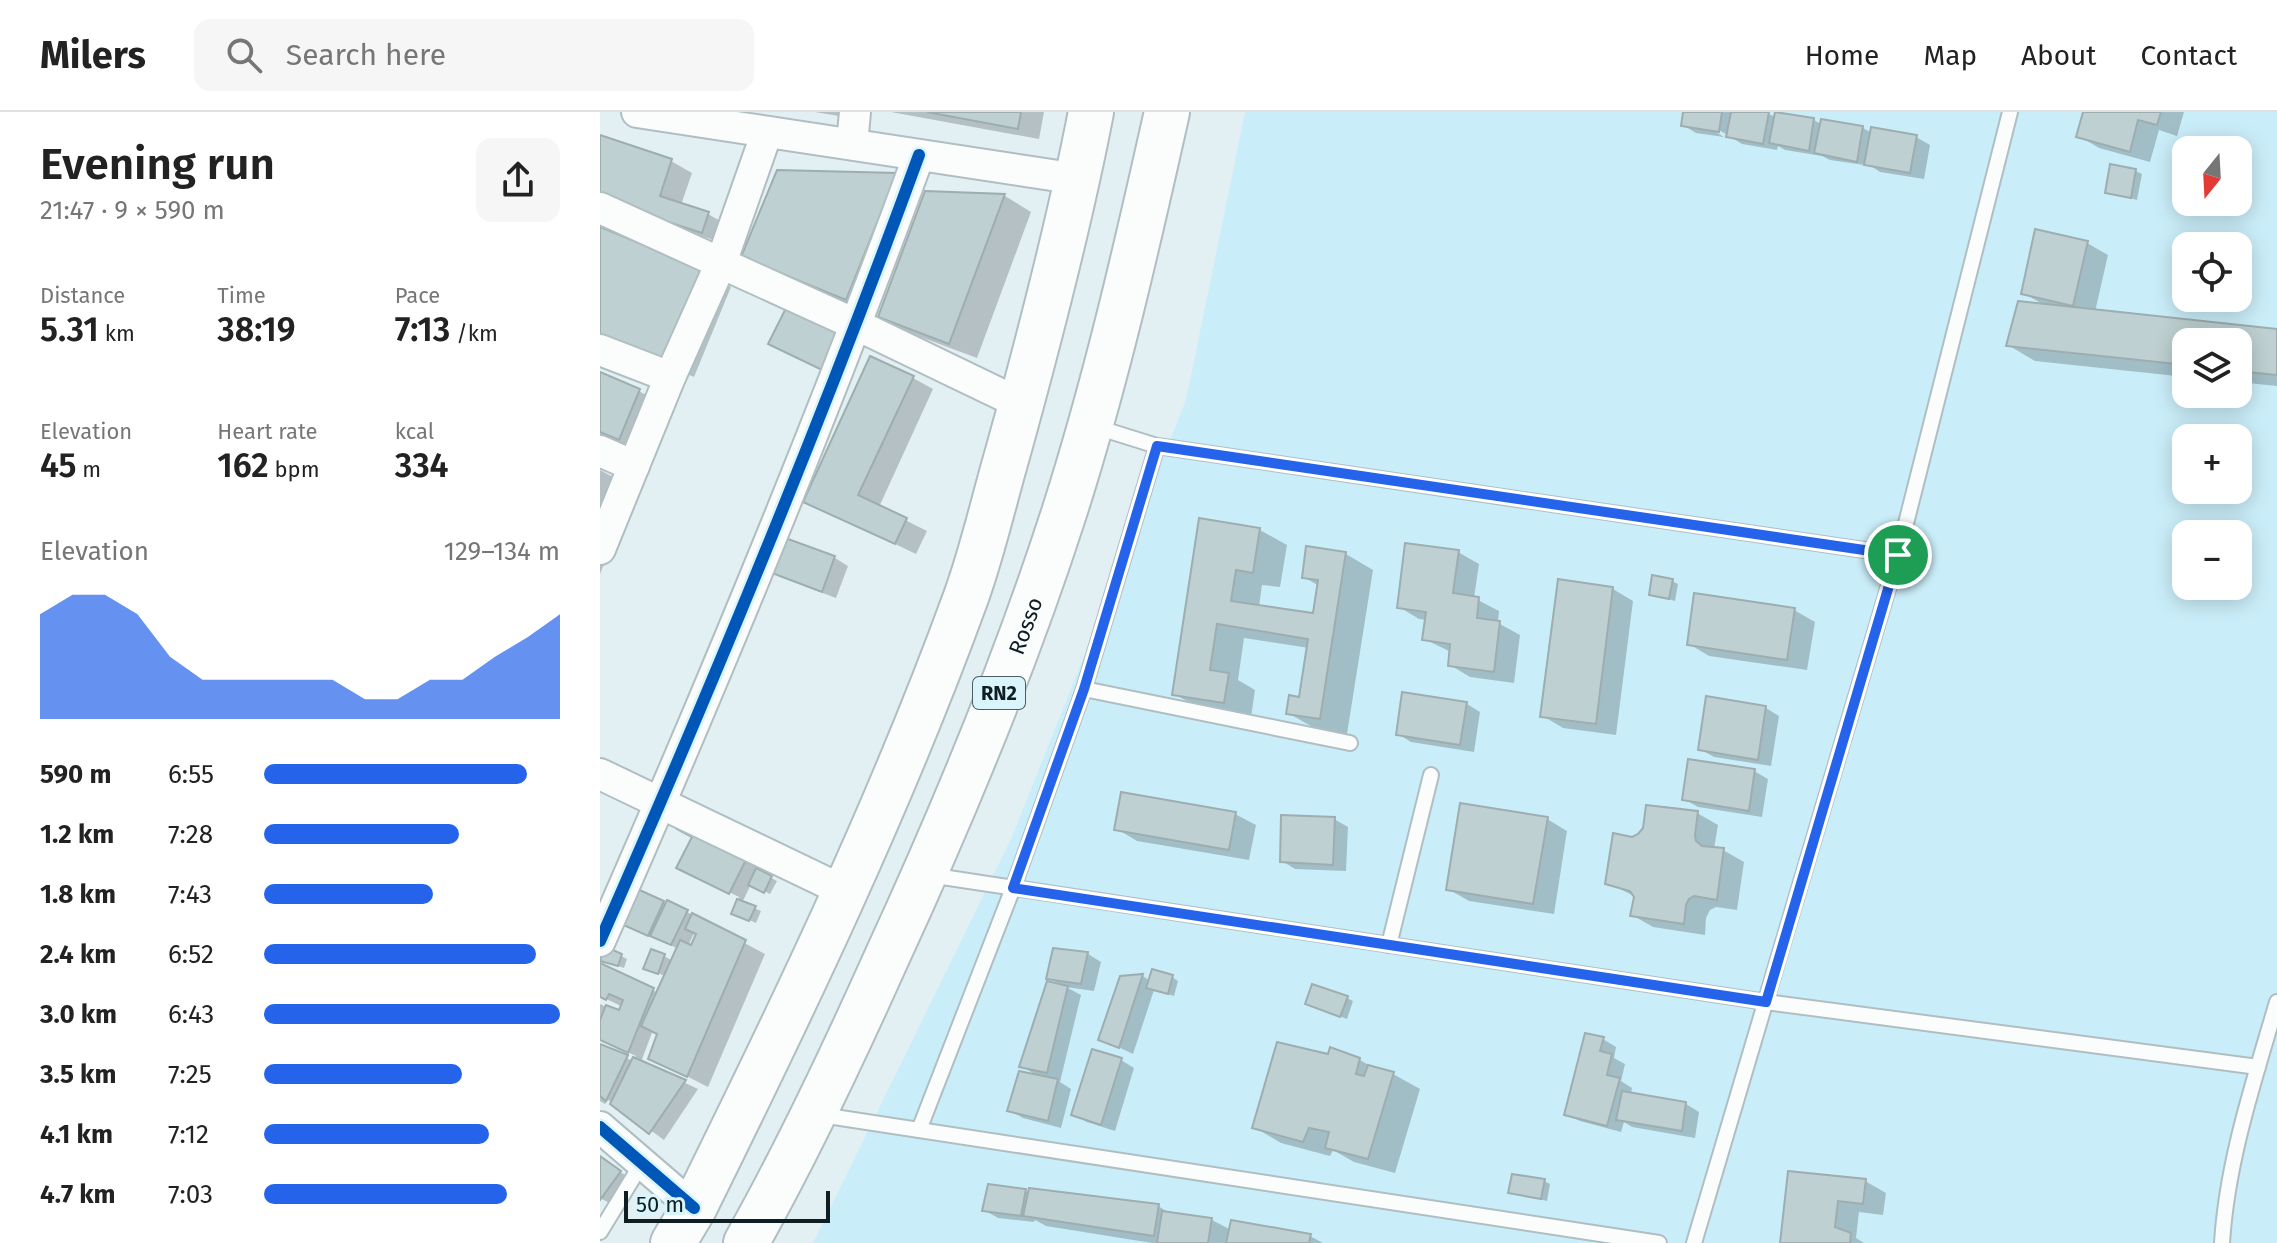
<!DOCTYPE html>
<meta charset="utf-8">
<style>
body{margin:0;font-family:"Fira Sans",sans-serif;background:#f6f6f6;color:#222;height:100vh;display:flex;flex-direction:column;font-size:30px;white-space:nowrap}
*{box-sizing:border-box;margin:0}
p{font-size:26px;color:#767676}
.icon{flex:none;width:44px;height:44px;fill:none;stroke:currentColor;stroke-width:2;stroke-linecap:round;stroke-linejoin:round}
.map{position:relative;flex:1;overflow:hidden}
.side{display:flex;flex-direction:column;background:#fff;width:600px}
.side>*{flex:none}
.needle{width:52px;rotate:198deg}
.tools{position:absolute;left:1572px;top:24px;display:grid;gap:16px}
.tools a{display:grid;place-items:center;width:80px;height:80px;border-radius:16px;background:#fff;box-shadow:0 4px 20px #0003;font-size:40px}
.scale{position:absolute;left:24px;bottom:20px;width:206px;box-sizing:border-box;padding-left:8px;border:4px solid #0e1e23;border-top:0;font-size:22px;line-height:28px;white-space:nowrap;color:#0e1e23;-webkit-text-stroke:6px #daf4fc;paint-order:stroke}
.pin{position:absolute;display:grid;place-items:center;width:68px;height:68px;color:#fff;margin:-34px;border:4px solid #fff;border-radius:50%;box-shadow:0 2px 8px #0007}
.round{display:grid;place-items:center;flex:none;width:84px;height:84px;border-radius:16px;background:#f6f6f6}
.overview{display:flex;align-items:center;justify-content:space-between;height:136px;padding:0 40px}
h1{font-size:44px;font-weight:600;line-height:60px}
.metrics{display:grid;grid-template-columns:repeat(3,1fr);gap:12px;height:136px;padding:8px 40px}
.metrics div{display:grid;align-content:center}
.metrics b{font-size:34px;font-weight:600}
.metrics small{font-size:22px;font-weight:400}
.metrics p{font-size:22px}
.chart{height:224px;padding:16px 40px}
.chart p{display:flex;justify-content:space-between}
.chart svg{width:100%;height:144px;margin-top:8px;fill:#2563eb;opacity:.7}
ul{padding:0 40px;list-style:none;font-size:26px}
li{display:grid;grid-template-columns:128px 96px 1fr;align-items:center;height:60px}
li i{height:20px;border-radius:10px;background:#2563eb}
header{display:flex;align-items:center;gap:48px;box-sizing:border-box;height:112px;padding:0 40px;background:#fff;border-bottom:2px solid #e0e0e0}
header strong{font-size:38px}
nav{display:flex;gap:44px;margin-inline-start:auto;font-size:28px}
.search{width:560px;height:72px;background:#f6f6f6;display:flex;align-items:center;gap:20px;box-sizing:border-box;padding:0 28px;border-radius:16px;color:#767676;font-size:30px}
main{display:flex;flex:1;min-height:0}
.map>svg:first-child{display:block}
.built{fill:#caeef9;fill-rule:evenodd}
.shadow{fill:#0003;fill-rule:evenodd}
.building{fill:#bed0d1;stroke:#9eadaf;stroke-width:2}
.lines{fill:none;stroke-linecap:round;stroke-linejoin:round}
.service-casing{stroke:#b0bec2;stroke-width:18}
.minor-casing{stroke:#b0bec2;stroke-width:34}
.trunk-casing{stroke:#b0bec2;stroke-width:48}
.service{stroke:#fbfdfd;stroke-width:14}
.minor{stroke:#fbfdfd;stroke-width:30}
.trunk{stroke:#fbfdfd;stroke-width:44}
.cycleway-casing{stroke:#daf4fc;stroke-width:17}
.cycleway{stroke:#0057b8;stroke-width:12}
.route-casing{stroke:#fff;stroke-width:16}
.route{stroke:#2563eb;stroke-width:10}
.labels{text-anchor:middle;stroke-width:6;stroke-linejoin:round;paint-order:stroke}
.shield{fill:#daf4fc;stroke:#4b5e64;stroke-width:2}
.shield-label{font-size:20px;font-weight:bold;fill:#0e1e23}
.street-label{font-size:22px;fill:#0e1e23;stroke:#daf4fc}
</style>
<header>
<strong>Milers</strong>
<div class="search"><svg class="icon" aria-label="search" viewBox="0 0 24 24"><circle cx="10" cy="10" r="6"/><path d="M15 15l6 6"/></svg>Search here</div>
<nav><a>Home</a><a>Map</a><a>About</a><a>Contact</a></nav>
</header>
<main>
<section class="side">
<div class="overview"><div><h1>Evening run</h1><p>21:47 · 9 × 590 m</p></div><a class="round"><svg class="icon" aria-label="share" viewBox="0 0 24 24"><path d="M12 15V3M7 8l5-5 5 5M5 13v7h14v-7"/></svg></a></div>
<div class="metrics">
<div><p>Distance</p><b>5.31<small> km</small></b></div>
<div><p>Time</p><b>38:19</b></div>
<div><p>Pace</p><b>7:13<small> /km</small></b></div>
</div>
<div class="metrics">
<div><p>Elevation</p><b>45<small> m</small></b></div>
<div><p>Heart rate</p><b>162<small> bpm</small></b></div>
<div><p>kcal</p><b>334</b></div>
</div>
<div class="chart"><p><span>Elevation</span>129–134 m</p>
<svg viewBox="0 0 160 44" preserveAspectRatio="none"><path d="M0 44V12L10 6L20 6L30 12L40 25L50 32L60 32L70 32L80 32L90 32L100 38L110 38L120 32L130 32L140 25L150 19L160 12V44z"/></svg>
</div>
<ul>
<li><b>590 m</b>6:55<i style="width:89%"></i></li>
<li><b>1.2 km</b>7:28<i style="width:66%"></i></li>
<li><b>1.8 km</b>7:43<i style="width:57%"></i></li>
<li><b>2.4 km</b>6:52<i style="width:92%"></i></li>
<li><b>3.0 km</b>6:43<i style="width:100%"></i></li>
<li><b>3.5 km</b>7:25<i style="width:67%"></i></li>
<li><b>4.1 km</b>7:12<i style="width:76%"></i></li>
<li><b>4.7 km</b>7:03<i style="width:82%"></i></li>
</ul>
</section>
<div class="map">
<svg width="1677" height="1131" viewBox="0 0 1677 1131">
<rect width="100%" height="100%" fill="#e2f0f4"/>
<path class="built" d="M645 0H1677V1131H213L412 725 586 288ZM1586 38H1638V90H1586ZM1586 134H1638V186H1586ZM1586 230H1638V282H1586ZM1586 326H1638V378H1586ZM1586 422H1638V474H1586Z"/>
<g class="shadow">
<polygon points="215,0 270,0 269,9"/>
<polygon points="291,0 444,0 439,27"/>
<polygon points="1085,0 1163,0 1176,5 1177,1 1214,8 1222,13 1263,16 1272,21 1316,25 1330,33 1324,67 1280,60 1271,54 1230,48 1222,44 1185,38 1178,34 1177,38 1142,32 1111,13 1109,16 1124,25 1096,21 1083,13"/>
<polygon points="1485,0 1584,0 1577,24 1559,18 1550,50 1499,36 1479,24"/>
<polygon points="0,25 71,49 92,61 81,93 108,102 129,114 123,131 0,91"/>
<polygon points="1536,59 1542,62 1537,88 1507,80"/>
<polygon points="297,63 323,78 273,201 170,160 144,144"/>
<polygon points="326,81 405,84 431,100 377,246 307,220 281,204"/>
<polygon points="0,117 104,160 131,175 94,265 0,223"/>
<polygon points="1487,131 1508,143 1495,200 1677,219 1677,274 1638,270 1638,230 1586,230 1586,265 1435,249 1408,233 1446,194 1423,181"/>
<polygon points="0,263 39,279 66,295 46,341 0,322"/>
<polygon points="313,266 333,277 279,395 327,419 316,442 205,389"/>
<polygon points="0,358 35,377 0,462"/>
<polygon points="600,408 660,418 687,433 680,475 662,473 659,495 715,504 719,474 704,465 746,442 773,458 747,622 716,617 688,601 701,587 709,536 644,526 638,568 655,578 651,605 601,597 574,582"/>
<polygon points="178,425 235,446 248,454 236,486 180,465 166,457"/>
<polygon points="858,440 879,452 874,486 899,499 898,511 920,523 914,571 870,565 850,553 851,540 824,527 827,508 819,507 799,495"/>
<polygon points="1072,469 1078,472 1075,489 1051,482"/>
<polygon points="960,470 1013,477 1033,489 1016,623 963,616 943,604"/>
<polygon points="1194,498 1215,510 1207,558 1109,544 1089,532"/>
<polygon points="867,592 880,600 874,640 811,630 798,622"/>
<polygon points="1166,596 1179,604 1171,654 1114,645 1100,637"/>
<polygon points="1154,659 1168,667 1162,705 1098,695 1084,687"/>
<polygon points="1097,701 1118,713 1114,737 1123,738 1144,750 1137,798 1116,795 1110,798 1106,806 1105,823 1053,815 1032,803 1036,785 1008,771 1033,727"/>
<polygon points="635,702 656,713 649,748 537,729 517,717"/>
<polygon points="734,707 748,715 746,759 695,757 682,749"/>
<polygon points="947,707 967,719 954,802 869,789 848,777"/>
<polygon points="94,725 162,750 158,759 177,769 170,782 151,772 142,791 161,799 156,811 134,801 139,785 90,761"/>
<path d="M36 779 87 800 165 842 108 975 51 946 59 922 53 918 41 950 98 977 64 1028 13 991 8 988 5 992 0 989V934L33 949 36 944 0 927V892L20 901 23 895 0 884V856L59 881 66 864 51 859 64 844 73 849 79 837 35 818ZM98 813 101 814 92 836 88 834Z"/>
<polygon points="455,838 488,842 501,850 494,879 466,875 481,883 460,970 471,977 461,1016 423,1006 409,998 438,964 421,954 461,873 449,866"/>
<polygon points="21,844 27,847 24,856 1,848"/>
<polygon points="543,864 550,869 572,865 578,869 574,884 554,878 533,942 501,927 521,866"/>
<polygon points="747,886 753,889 747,907 707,892"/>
<polygon points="1003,927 1016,935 1014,946 1025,952 1021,969 1032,976 1031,982 1086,992 1099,1000 1095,1026 1032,1015 1024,1010 1021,1020 980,1009 966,1002"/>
<polygon points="730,945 760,948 777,958 793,962 820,977 795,1061 754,1050 733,1038 730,1044 681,1031 654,1015"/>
<polygon points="521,948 534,956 515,1019 487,1010 473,1002"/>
<polygon points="0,1047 33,1068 15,1094 0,1086"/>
<polygon points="1190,1061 1265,1069 1286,1081 1283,1103 1259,1100 1256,1126 1264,1131 1182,1131"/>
<polygon points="944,1069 950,1072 947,1089 911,1080"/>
<polygon points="425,1079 430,1081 558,1094 571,1102 612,1108 631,1118 710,1124 723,1131 552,1131 446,1114 435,1108 434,1110 398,1106 384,1098"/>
</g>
<g class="building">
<polygon points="327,0 421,0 418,17"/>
<polygon points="1083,0 1122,0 1119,20 1081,14"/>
<polygon points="1131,0 1169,0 1163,32 1126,25"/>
<polygon points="1175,0 1214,6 1209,39 1169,31"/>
<polygon points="1483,0 1561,0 1557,13 1538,8 1530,40 1476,25"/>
<polygon points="1221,7 1263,14 1257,50 1214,41"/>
<polygon points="1271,15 1317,23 1310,61 1264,53"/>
<polygon points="0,23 72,47 60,84 109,100 102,121 0,88"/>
<polygon points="1510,52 1536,57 1531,86 1505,81"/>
<polygon points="177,58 297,61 246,188 141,145"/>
<polygon points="325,79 405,82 349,232 278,205"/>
<polygon points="0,115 105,158 66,251 0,223"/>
<polygon points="1435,117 1488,129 1473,194 1421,182"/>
<polygon points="1418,189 1677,217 1677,263 1638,259 1638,230 1586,230 1586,253 1406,234"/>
<polygon points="187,194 241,220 222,258 168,232"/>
<polygon points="270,244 314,264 258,383 307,406 295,432 203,390"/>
<polygon points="0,260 40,277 19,328 0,320"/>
<polygon points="599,406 660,416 653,461 636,458 631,489 713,501 718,468 702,466 706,434 746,440 720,607 686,602 689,583 699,585 708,527 617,512 610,558 629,561 624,591 572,583"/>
<polygon points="177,423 235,444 222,480 164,458"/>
<polygon points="805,431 859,438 853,481 879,485 877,506 900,509 894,560 848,554 850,532 822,528 826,500 797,496"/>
<polygon points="1052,463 1073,467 1069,487 1049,483"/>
<polygon points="958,467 1013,475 996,612 940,605"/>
<polygon points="1094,481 1195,496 1187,548 1087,533"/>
<polygon points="802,580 867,590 860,633 796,623"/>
<polygon points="1106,584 1166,594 1158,648 1098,638"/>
<polygon points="1088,647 1155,657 1149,699 1082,688"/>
<polygon points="521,680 636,700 629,738 514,718"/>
<polygon points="860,691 948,705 933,792 846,778"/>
<polygon points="1046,693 1098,699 1095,723 1096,729 1102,734 1124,736 1117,788 1094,784 1089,787 1086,793 1084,812 1030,804 1034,785 1030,779 1005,772 1013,721 1032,725 1038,722 1043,716"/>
<polygon points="681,703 735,705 733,753 680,750"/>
<polygon points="80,709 150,740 129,782 76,756 92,725 77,717"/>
<polygon points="156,756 172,764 164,781 148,773"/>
<polygon points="35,776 64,789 48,824 19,811"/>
<polygon points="137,787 156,794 149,809 131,802"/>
<polygon points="67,788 88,798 71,833 50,824"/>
<polygon points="92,801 146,828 87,965 48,947 57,922 41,914 80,828 91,833 96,822 85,817"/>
<polygon points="4,834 22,842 18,854 0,849"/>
<polygon points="453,836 488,840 481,872 446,867"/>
<polygon points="51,837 65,842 58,862 43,857"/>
<polygon points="0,851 54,876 28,941 0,928 0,908 6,893 19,898 23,888 9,882 6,888 0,885"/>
<polygon points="552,857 573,863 568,882 546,876"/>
<polygon points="543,862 519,936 498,928 520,864"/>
<polygon points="447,869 468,874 447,961 419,955"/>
<polygon points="712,872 748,884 740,905 705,892"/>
<polygon points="985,921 1004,925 1000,939 1012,942 1007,963 1020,966 1007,1014 964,1003"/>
<polygon points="677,930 728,942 730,935 760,946 756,962 764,964 768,953 794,960 768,1047 725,1036 729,1020 709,1016 703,1030 652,1016"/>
<polygon points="0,932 28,943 6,989 0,984"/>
<polygon points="492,937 522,946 501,1013 471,1003"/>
<polygon points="33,945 86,968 49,1022 10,992"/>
<polygon points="419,959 458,967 448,1009 407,999"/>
<polygon points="1022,979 1086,990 1082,1019 1016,1008"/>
<polygon points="0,1044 21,1059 0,1088"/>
<polygon points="1188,1059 1266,1067 1263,1092 1238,1089 1235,1115 1251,1121 1250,1131 1180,1131"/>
<polygon points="912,1062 945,1067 941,1087 908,1081"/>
<polygon points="388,1072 426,1077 421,1104 382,1099"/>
<polygon points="429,1076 559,1092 554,1124 423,1104"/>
<polygon points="562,1099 612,1106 608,1131 557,1131"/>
<polygon points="631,1108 711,1122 709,1131 626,1131"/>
</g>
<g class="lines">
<g class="service-casing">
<g id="service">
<polyline points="493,314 557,334 1298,443"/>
<polyline points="484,577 750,631"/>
<polyline points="329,763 1166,890 1658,955"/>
<polyline points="789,833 831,663"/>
<polyline points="221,1003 1059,1131"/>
<polyline points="319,1018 413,776 484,577 557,334"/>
<polyline points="0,1120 42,1051"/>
<polyline points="1094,1131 1298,443 1410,0"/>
<path d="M1622 1131C1627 1049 1654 969 1677 890"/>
</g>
</g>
<g class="minor-casing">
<g id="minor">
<polyline points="37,0 478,67"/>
<polyline points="252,32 255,0"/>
<polyline points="0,96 257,213 421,292"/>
<polyline points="0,238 70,265"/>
<polyline points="0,339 34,354"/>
<polyline points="0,437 70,265 121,151 167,20"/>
<polyline points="0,662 244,779"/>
<path d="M0 829C114 570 222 309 319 43"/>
<polyline points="0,1015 94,1096"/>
</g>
</g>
<g class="trunk-casing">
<g id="trunk">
<path d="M73 1131 94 1096C193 896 290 694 366 485 383 438 394 388 408 340 439 228 469 114 491 0"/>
<path id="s1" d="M146 1131C198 1039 243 943 286 847 353 702 415 553 464 401 506 270 537 134 567 0"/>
</g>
</g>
<use href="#service" class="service"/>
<use href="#minor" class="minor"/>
<use href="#trunk" class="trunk"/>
<g class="cycleway-casing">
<g id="cycleway">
<path d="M0 829C114 570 222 309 319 43"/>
<polyline points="0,1015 94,1096"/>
</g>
</g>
<use href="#cycleway" class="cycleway"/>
</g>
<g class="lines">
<g class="route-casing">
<polygon id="route" points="557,334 1298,443 1166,890 413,776 484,577"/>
</g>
<use href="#route" class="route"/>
</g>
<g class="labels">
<rect class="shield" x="373" y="565" width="52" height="32" rx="6"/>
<g class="shield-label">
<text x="399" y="588">RN2</text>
</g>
<g class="street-label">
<text dy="8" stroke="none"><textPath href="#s1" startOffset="678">Rosso</textPath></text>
</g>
</g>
</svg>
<div class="tools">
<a><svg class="needle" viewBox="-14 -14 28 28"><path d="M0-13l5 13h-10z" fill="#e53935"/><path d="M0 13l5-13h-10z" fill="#767676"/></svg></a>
<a><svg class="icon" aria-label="locate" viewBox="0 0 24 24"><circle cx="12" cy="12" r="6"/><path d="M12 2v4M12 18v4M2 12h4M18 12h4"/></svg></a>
<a><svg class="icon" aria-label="layers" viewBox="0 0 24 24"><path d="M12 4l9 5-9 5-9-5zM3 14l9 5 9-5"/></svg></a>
<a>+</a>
<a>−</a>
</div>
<div class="scale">50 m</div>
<div class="pin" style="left:1298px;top:443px;background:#1e9e55"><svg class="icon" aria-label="arrive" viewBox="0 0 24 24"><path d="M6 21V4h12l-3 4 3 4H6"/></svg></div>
</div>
</main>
